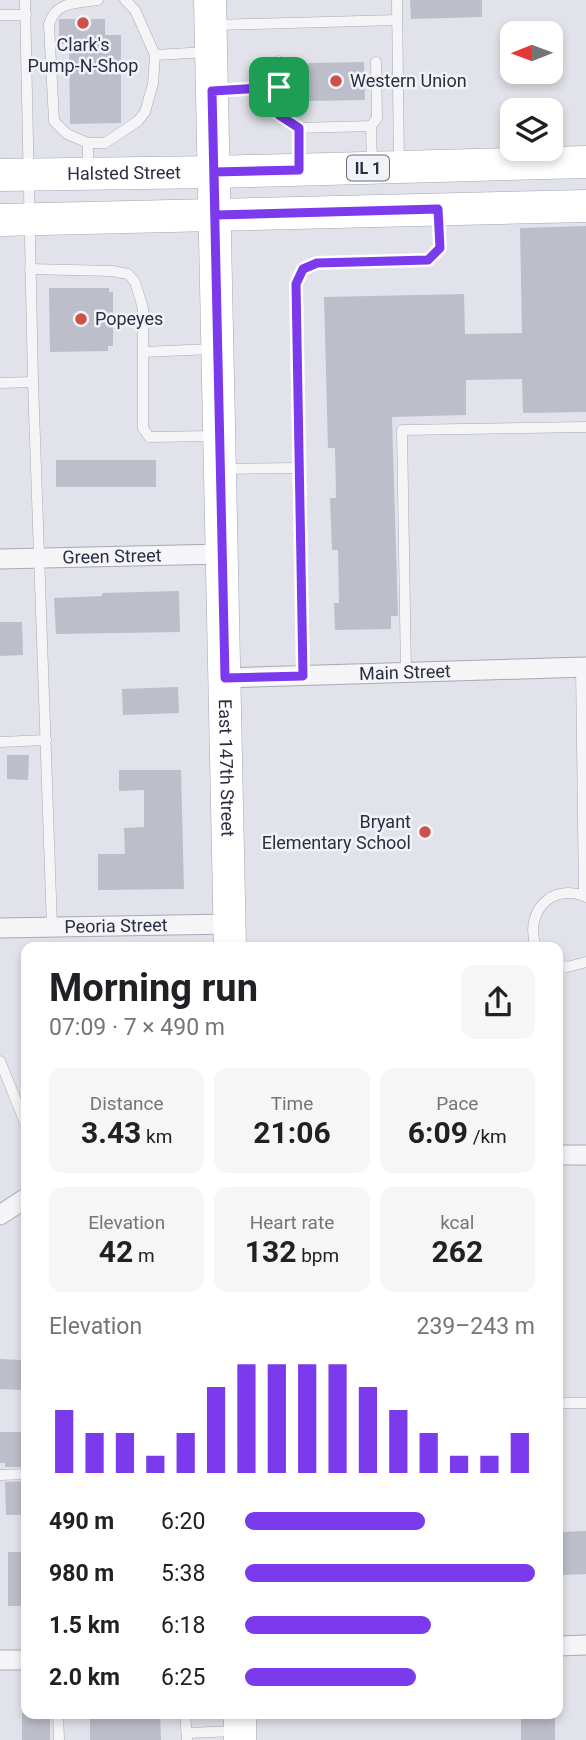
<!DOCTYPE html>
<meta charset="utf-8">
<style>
body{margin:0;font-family:Roboto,sans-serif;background:#f6f6f6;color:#202124;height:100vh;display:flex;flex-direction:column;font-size:26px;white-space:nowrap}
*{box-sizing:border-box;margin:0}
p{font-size:23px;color:#757577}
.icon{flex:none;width:38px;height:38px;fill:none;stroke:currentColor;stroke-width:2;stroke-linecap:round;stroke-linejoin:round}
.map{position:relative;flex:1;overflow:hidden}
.side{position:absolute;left:21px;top:942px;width:542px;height:777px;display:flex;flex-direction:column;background:#fff;border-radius:14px;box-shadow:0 4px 10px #0003}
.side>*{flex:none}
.needle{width:46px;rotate:269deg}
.buttons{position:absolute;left:500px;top:21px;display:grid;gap:14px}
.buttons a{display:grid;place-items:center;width:63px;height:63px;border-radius:14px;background:#fff;box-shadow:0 4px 10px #0003;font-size:35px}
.pin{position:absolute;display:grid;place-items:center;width:60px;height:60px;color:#fff;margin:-30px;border-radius:14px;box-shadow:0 4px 10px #0006}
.round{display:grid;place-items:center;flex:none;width:74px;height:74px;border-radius:14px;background:#f6f6f6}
.overview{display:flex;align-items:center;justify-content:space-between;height:119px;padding:0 28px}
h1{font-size:38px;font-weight:700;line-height:52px}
.figures{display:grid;grid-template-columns:repeat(3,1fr);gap:10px;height:119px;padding:7px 28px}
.figures div{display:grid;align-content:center;border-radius:14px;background:#f6f6f6;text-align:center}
.figures b{font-size:30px;font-weight:700}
.figures small{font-size:19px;font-weight:400}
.figures p{font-size:19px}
.chart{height:196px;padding:14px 28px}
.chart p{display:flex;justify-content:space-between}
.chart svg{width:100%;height:126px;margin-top:7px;stroke:#7c3aed;stroke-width:6}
ul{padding:0 28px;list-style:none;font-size:23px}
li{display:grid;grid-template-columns:112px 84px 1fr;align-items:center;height:52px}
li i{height:18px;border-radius:9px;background:#7c3aed}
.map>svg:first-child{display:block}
.building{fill:#bcbeca}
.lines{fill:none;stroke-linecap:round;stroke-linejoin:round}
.lane-casing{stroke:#a7a9b4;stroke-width:11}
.street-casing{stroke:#a7a9b4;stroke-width:21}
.primary-casing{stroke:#a1a5b6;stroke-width:33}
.lane{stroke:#f5f5f8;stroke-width:10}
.street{stroke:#f5f5f8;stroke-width:19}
.primary{stroke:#fff;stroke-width:32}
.route-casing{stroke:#fff;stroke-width:14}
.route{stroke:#7c3aed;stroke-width:9}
.poi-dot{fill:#cd5149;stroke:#f2f3f7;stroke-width:2.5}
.labels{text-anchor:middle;stroke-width:5;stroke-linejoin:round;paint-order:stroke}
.shield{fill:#f2f3f7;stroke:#666978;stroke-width:2}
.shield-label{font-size:16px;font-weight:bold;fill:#2a2e42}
.poi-label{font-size:18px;fill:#2a2e42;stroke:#f2f3f7;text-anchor:start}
.street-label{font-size:18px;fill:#2a2e42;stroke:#f2f3f7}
</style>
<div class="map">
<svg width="586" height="1740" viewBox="0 0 586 1740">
<rect width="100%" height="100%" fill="#e2e3ea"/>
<g class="building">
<polygon points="410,0 482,0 482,17 411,19"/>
<polygon points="59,19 105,19 105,35 121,35 121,123 70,124 69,44 59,44"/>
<polygon points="364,62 365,100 307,101 308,63"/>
<polygon points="586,226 586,412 523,413 522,379 466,380 466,415 392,417 398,616 391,616 391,629 335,630 334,603 339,603 338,550 332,550 330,498 336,498 335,448 328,448 324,297 464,294 465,334 522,333 520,228"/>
<polygon points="49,288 109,288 109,292 113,292 113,346 108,346 108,351 50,352"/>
<rect x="56" y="460" width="100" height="27"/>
<polygon points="179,591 180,632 56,634 54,598 102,596 102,593"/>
<polygon points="0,622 22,622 23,655 0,656"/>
<polygon points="178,687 179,713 123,715 122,689"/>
<polygon points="7,755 29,755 28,780 7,779"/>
<polygon points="119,770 181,770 184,889 98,890 98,854 125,854 124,828 144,827 144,790 119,791"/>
<polygon points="0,1359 21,1360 21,1390 0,1389"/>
<polygon points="0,1432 26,1432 26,1467 5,1467 5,1463 0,1463"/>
<polygon points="26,1481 26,1515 6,1515 5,1482"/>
<polygon points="586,1531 586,1574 563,1575 562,1532"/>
<rect x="8" y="1552" width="18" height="54"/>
<rect x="22" y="1713" width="28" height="27"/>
<rect x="521" y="1713" width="34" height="27"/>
<polygon points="160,1715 161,1740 90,1740 90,1717"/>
</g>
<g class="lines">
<g class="lane-casing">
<g id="lane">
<polyline points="25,0 33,382 52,927"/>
<polyline points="125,0 135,10 155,55 207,52"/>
<polyline points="397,0 399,164"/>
<polyline points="0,15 26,15"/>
<polyline points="215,25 397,20"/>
<polyline points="278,61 279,115 299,128 371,126 372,164"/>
<polyline points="216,91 279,87"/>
<polyline points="371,126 377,118 376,62"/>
<polyline points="299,128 299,165"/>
<path d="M88 143 67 134 54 121 49 24C56 1 77 3 98 0"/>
<polyline points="88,169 88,143 105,143 138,121 145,112 153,84 155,55"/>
<polyline points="30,269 112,271 128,274 135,282 143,308 143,428 149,437 214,436"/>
<polyline points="143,352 212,349"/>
<polyline points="0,383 33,382"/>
<polyline points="225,469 300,468"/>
<polyline points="581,667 584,895"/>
<polyline points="406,673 402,430 586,427"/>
<polyline points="303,676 296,284 303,269 317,263 427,260 440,248 438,214"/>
<polyline points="0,742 46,740"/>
<path d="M536 947C524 913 551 882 586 897"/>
<polyline points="558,965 567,967 586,962"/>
<polyline points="0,1061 26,1125"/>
<polyline points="558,1403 586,1403"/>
<polyline points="0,1475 26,1474"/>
<polyline points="58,1713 59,1740"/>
<polyline points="185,1713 187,1740"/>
<polyline points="187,1733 236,1731"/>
</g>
</g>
<g class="street-casing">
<g id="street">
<path id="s1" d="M0 559 223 554"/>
<path id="s2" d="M225 678 586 667"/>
<path id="s3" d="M0 928 230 924"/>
<polyline points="558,1155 586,1155"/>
<polyline points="0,1215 26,1198"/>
<polyline points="558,1646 586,1645"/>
<polyline points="0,1660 26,1660"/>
</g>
</g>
<g class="primary-casing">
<g id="primary">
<path id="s4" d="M210 0 230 947"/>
<path id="s5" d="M0 175 214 172 586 162"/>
<polyline points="0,220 586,206"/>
<polyline points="240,1713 240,1740"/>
</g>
</g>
<use href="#lane" class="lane"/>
<use href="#street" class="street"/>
<use href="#primary" class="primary"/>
</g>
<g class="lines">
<g class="route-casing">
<polyline id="route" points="279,87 212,91 225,678 303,676 296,284 303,269 317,263 428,260 440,248 438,209 215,215 214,172 299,170 299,128 279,115 279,87"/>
</g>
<use href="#route" class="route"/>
</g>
<g class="poi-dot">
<circle cx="83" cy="23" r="7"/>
<circle cx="336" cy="81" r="7"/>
<circle cx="81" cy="319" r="7"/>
<circle cx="425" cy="832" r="7"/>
</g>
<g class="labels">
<rect class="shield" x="347" y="155.5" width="42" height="25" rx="5"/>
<g class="shield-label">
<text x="368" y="174">IL 1</text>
</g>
<g class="poi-label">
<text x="83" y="51" text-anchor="middle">Clark's<tspan x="83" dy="21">Pump-N-Shop</tspan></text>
<text x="350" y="87">Western Union</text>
<text x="95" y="325">Popeyes</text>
<text x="411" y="828" text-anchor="end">Bryant<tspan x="411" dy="21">Elementary School</tspan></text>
</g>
<g class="street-label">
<text dy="6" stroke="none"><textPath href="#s5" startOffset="124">Halsted Street</textPath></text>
<text dy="6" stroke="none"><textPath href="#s1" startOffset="112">Green Street</textPath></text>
<text dy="6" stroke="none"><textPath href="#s2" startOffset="180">Main Street</textPath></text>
<text dy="6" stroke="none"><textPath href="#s4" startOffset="768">East 147th Street</textPath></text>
<text dy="6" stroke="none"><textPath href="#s3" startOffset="116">Peoria Street</textPath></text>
</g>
</g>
</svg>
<div class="buttons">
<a><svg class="needle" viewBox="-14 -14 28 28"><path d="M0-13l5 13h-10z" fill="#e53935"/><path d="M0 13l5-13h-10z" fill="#757577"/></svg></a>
<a><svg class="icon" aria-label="layers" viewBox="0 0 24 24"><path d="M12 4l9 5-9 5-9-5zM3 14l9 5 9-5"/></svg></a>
</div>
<div class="pin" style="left:279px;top:87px;background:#1e9e55"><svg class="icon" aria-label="arrive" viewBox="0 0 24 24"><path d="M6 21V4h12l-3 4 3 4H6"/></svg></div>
<section class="side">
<div class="overview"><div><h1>Morning run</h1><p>07:09 · 7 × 490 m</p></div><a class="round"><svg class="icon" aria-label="share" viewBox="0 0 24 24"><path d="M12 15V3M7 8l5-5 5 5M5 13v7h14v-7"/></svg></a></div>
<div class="figures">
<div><p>Distance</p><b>3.43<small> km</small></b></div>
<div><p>Time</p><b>21:06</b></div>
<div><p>Pace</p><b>6:09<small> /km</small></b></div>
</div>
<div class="figures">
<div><p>Elevation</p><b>42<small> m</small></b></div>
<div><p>Heart rate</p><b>132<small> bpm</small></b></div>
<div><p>kcal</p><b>262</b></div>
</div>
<div class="chart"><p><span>Elevation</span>239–243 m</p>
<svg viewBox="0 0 160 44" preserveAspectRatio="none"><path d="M5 44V22M15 44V30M25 44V30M35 44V38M45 44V30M55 44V14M65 44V6M75 44V6M85 44V6M95 44V6M105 44V14M115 44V22M125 44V30M135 44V38M145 44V38M155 44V30"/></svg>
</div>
<ul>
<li><b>490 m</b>6:20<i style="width:62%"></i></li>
<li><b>980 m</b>5:38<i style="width:100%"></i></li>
<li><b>1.5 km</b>6:18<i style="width:64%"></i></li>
<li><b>2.0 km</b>6:25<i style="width:59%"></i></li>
</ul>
</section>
</div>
